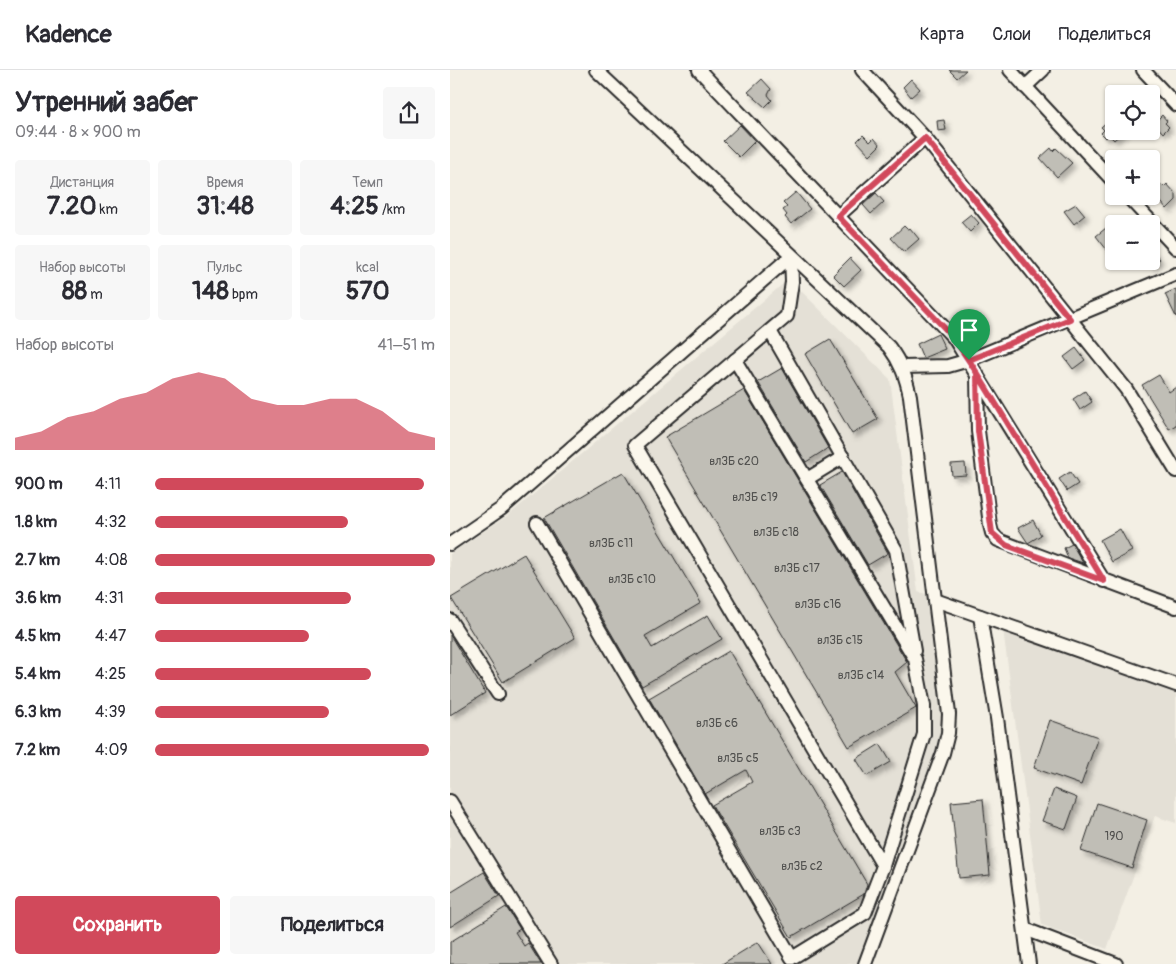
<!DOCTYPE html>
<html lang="ru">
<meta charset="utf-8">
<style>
body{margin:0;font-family:Pangolin,sans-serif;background:#f7f7f7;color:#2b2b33;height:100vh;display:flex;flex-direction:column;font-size:19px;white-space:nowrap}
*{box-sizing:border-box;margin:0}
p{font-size:16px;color:#7c7c81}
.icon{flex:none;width:28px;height:28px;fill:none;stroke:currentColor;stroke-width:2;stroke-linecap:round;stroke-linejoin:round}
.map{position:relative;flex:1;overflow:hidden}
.drawer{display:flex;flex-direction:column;background:#fff;width:450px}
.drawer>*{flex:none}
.tools{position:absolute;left:655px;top:15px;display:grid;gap:10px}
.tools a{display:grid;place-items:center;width:55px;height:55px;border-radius:5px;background:#fff;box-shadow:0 1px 4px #0004;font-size:25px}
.pin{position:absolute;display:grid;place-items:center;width:42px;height:42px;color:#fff;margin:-51px -21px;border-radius:50% 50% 50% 0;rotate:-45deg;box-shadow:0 0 5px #0007}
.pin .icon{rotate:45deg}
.round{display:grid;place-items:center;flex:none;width:52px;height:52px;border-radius:5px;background:#f7f7f7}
.summary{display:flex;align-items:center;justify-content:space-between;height:85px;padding:0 15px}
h1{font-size:28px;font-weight:700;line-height:38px}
.stats{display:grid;grid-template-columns:repeat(3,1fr);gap:8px;height:85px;padding:5px 15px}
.stats div{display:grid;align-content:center;border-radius:5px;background:#f7f7f7;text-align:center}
.stats b{font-size:25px;font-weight:700}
.stats small{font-size:14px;font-weight:400}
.stats p{font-size:14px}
.chart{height:140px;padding:10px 15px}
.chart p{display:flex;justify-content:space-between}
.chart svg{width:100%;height:90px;margin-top:5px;fill:#d1495b;opacity:.7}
.primary-button{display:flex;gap:10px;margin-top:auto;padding:10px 15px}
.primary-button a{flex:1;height:58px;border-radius:5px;background:#d1495b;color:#fff;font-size:20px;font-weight:700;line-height:58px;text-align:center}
.primary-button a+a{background:#f7f7f7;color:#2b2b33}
ul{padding:0 15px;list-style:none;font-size:16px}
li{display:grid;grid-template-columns:80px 60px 1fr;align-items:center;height:38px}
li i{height:12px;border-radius:6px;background:#d1495b}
header{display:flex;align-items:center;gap:30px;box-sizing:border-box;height:70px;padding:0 25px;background:#fff;border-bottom:1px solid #e1e1e2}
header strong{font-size:24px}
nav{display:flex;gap:28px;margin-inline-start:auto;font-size:18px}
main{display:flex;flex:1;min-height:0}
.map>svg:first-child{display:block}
.built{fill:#e4e0d6}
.building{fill:#c0beb6;stroke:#2b2b2b;filter:url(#shadow)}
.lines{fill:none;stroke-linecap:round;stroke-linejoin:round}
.minor-casing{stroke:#2b2b2b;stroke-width:16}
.minor{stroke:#fbf7ec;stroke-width:12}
.route-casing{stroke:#fff;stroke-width:10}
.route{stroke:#d1495b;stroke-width:6}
.labels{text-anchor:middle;stroke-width:4.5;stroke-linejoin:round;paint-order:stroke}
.number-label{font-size:12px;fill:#50504e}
</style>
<header>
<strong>Kadence</strong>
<nav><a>Карта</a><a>Слои</a><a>Поделиться</a></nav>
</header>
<main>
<section class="drawer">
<div class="summary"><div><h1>Утренний забег</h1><p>09:44 · 8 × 900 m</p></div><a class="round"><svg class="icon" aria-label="share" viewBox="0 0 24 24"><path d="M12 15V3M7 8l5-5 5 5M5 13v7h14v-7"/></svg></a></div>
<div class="stats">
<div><p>Дистанция</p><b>7.20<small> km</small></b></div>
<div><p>Время</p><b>31:48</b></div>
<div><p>Темп</p><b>4:25<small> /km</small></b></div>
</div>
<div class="stats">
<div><p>Набор высоты</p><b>88<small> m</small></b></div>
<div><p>Пульс</p><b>148<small> bpm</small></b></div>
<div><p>kcal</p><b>570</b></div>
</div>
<div class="chart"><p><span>Набор высоты</span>41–51 m</p>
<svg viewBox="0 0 160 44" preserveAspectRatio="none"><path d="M0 44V38L10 35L20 28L30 25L40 19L50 16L60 9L70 6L80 9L90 19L100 22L110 22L120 19L130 19L140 25L150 35L160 38V44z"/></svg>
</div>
<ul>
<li><b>900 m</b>4:11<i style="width:96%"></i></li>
<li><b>1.8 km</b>4:32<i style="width:69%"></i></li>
<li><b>2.7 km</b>4:08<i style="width:100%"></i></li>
<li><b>3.6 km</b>4:31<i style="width:70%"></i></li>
<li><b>4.5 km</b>4:47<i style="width:55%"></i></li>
<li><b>5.4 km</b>4:25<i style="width:77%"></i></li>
<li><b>6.3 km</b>4:39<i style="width:62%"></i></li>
<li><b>7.2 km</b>4:09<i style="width:98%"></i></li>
</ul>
<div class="primary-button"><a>Сохранить</a><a>Поделиться</a></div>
</section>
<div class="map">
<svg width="726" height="894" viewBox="0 0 726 894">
<defs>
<filter id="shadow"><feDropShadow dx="4" dy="4" stdDeviation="2.5" flood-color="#0004"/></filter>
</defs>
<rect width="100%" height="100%" fill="#f3efe4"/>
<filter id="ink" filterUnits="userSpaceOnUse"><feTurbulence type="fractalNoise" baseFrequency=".02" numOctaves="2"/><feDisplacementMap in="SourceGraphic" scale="10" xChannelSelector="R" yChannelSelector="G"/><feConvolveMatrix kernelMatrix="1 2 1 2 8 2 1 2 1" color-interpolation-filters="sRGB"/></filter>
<g filter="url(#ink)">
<g class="built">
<polygon points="339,209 440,309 468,522 481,525 494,669 411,894 0,894 0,484 60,444"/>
<polygon points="553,559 726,620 726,753 705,746 657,879 592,855"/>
</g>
<g class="building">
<polygon points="499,0 516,0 507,8"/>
<polygon points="312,9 321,19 318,25 322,30 315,37 298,22"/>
<polygon points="461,9 470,19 461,27 453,17"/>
<polygon points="712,45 717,51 715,53 719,57 713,63 704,53"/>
<polygon points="660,49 664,54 664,61 674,61 664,70 659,65 656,68 651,63 654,60 651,57"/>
<polygon points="494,50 496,60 488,61 487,51"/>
<polygon points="290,55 305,71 289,87 273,71"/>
<polygon points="413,65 420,72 424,68 430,75 420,85 407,71"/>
<polygon points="601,78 603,81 606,78 622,93 607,107 590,88"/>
<polygon points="711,114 714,117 717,114 726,124 726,130 717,139 705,125 707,123 705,120"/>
<polygon points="346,122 360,139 341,154 335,147 337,145 333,140 337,137 333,133"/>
<polygon points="426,123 434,132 421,144 413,135"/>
<polygon points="626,134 635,145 624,154 614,141"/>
<polygon points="521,144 529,153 520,162 511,152"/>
<polygon points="454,156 457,159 460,158 469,169 454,182 441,168"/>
<polygon points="656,158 664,167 664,174 657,180 646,166"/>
<polygon points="701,180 710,189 701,197"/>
<polygon points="400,188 411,200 394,216 383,205"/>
<polygon points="726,219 726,247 715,224"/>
<polygon points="488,264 495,279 473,288 467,274"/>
<polygon points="380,269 428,349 402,364 355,284"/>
<polygon points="626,278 635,290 623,299 614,287"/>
<polygon points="332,298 378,378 356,392 308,312"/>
<polygon points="709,305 719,322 726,317 726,355 719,359 692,315"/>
<polygon points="294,320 457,592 445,602 466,638 399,677 215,367"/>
<polygon points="635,321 642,332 630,340 623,329"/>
<polygon points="515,393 516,405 502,406 501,394"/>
<polygon points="173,402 251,533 195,566 202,578 258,545 272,569 192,616 94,448"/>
<polygon points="392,402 438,483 418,495 370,415"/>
<polygon points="620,402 628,414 617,421 609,409"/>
<polygon points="583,450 591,465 578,473 568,458"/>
<polygon points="670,459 682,481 662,492 650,470"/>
<polygon points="622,474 633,493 618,488 614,478"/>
<polygon points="74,484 125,568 53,612 1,528"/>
<polygon points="0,565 35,623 0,645"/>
<polygon points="279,581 417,814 414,824 341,867 262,735 302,712 296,700 255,724 199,628"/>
<polygon points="600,650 648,667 631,715 584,698"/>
<polygon points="430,674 441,692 417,706 406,689"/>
<polygon points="604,719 627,728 616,759 592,751"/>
<polygon points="533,729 540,805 509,808 501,732"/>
<polygon points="647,733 697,750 682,798 631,781"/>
<polygon points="34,802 49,826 0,857 0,823"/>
<polygon points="56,837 70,859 65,862 74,876 78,873 91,894 0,894 0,872"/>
<polygon points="308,872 322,894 272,894"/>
</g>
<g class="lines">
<g class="minor-casing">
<g id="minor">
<path d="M146 0 439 277C451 293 456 307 460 326L499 644 498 663 493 683 415 894"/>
<polyline points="249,0 504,268 654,511"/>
<polyline points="412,0 475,68 676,319 726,401"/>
<polyline points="560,0 664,112"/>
<polyline points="693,0 726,35"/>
<polyline points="575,17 593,0"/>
<polyline points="677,126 726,178"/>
<polyline points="388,146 475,68"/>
<polyline points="320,261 446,480 464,581"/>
<polyline points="285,290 465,589 474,636 474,664 433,796"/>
<polyline points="452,297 498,296 519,290 726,204"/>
<polyline points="527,304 528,361 540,455 542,463 548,470 726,537"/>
<polyline points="357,409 393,387"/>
<polyline points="87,453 342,888 415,843 433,796 185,375 337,246 342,212 341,186"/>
<polyline points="0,474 51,439 341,186"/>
<polyline points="485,530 726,615"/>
<polyline points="530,546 547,648 579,894"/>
<polyline points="0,550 48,624"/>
<polyline points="0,731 101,894"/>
<polyline points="575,859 666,894"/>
</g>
</g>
<use href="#minor" class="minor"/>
</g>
</g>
<g class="lines" filter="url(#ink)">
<g class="route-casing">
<polyline id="route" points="519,290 527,303 654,511 556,475 542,463 528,361 527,303 504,268 388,146 475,68 620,249 519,290"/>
</g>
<use href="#route" class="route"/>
</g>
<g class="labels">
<g class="number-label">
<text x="284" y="395">вл3Б с20</text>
<text x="305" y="431">вл3Б с19</text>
<text x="326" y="466">вл3Б с18</text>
<text x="161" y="477">вл3Б с11</text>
<text x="347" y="502">вл3Б с17</text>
<text x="182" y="513">вл3Б с10</text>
<text x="368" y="538">вл3Б с16</text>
<text x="390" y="574">вл3Б с15</text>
<text x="411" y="609">вл3Б с14</text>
<text x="267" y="657">вл3Б с6</text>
<text x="288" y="692">вл3Б с5</text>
<text x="330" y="765">вл3Б с3</text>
<text x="664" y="770">190</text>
<text x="352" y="800">вл3Б с2</text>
</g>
</g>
</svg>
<div class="tools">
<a><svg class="icon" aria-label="locate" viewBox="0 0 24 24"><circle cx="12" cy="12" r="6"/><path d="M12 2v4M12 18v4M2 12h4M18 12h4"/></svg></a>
<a>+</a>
<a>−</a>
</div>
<div class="pin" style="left:519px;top:290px;background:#1e9e55"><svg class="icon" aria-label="arrive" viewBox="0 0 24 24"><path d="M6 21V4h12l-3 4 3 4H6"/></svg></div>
</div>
</main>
